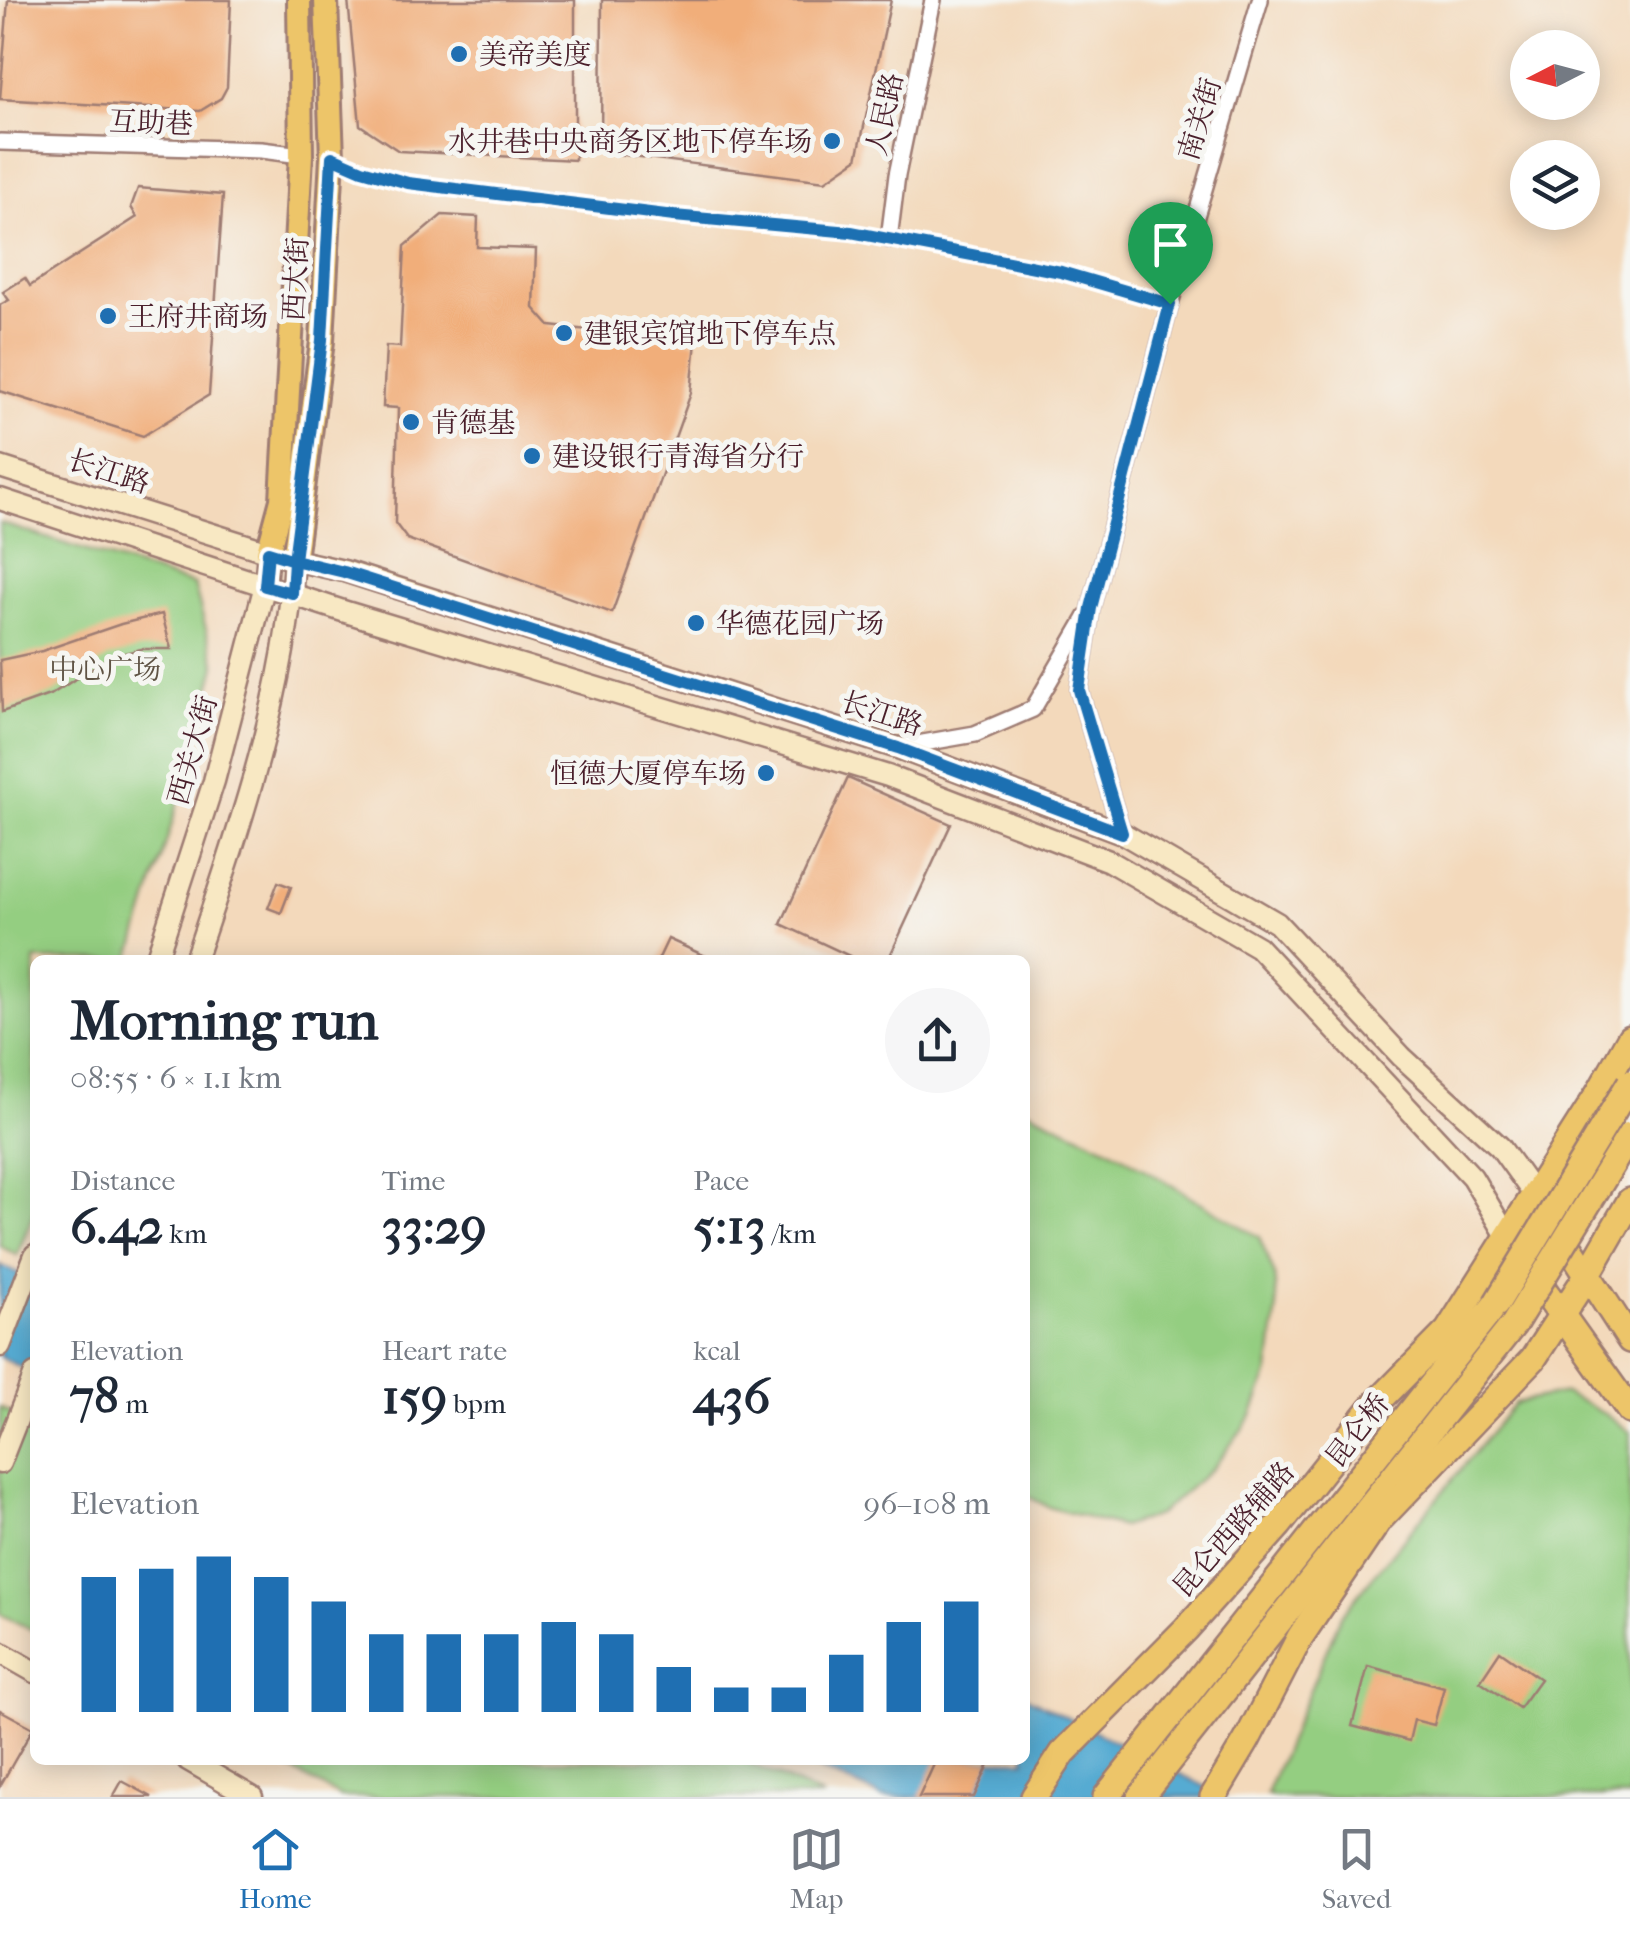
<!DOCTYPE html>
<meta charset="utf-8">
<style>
body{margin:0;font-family:"IM FELL French Canon","Noto Serif SC",serif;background:#f6f6f7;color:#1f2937;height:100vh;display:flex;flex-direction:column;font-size:38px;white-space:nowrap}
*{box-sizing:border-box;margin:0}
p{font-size:32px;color:#747a83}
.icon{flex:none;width:55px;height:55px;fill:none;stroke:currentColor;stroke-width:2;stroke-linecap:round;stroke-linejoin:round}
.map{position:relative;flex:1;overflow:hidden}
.panel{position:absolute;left:30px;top:955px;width:1000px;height:810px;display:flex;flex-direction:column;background:#fff;border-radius:15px;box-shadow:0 5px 25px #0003}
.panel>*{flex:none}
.needle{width:65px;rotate:264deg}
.buttons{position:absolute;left:1510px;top:30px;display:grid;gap:20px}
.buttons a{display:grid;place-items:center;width:90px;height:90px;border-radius:50%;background:#fff;box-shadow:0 5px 25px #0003;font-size:50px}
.pin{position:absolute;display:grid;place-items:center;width:85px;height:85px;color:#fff;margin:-102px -42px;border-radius:50% 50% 50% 0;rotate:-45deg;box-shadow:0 0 10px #0007}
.pin .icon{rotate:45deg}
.round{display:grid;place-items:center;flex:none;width:105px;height:105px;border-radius:52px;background:#f6f6f7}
.overview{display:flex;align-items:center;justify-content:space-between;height:170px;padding:0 40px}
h1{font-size:55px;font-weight:700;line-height:75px}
.metrics{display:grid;grid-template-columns:repeat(3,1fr);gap:15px;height:170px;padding:10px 40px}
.metrics div{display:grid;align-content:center}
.metrics b{font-size:50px;font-weight:700}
.metrics small{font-size:28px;font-weight:400}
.metrics p{font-size:28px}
.chart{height:280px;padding:20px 40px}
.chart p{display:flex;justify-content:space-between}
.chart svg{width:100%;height:180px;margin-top:10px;stroke:#1f6fb2;stroke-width:6}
.menu{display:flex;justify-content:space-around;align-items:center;height:140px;border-top:2px solid #e0e1e3;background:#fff;font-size:28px;color:#747a83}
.menu a{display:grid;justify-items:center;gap:5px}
.menu .selected{color:#1f6fb2}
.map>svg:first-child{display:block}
.green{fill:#94ce81;stroke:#6f7656;stroke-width:2.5}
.water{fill:#57abd2;stroke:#50657e;stroke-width:2.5}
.building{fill:#f1ae7a}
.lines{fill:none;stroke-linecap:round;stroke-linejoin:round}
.pedestrian-casing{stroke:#9e7c73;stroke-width:16}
.minor-casing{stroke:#9e7c73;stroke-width:20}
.secondary-casing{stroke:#9e7c73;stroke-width:25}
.primary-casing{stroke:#9e7c73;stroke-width:28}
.trunk-casing{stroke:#9e7c73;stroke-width:30}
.pedestrian{stroke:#fff;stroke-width:11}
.minor{stroke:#fff;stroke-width:15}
.secondary{stroke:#f8e8c3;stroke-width:20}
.primary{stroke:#edc569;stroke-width:22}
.trunk{stroke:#edc569;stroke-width:25}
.trunk-bridge-casing{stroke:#9e7c73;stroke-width:30;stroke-linecap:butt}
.trunk-bridge{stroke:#edc569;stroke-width:25}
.route-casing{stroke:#fff;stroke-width:20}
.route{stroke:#1f6fb2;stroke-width:12}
.poi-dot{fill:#1f6fb2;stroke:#f6f6f2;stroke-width:4}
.labels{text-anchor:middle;stroke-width:10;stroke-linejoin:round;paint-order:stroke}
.poi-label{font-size:28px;fill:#4a1f2b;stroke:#f6f6f2;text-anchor:start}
.street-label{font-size:28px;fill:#4a1f2b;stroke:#f6f6f2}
.park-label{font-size:28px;fill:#605445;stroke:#f6f6f2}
</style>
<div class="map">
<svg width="1630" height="1797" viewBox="0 0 1630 1797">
<rect width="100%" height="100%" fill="#f6f6f2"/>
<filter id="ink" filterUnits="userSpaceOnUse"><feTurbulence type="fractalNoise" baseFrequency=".01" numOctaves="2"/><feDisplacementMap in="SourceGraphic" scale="20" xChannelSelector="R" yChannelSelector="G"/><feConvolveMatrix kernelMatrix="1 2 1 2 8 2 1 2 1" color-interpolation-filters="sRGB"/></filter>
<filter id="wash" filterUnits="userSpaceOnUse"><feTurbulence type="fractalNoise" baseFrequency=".0048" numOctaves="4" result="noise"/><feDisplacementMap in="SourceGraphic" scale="40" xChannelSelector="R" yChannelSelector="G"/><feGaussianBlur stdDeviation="2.25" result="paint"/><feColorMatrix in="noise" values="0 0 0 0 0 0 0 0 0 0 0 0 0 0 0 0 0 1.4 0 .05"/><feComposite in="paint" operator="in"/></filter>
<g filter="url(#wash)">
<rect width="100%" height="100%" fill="#f3d9bb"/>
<g class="green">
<polygon points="0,523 194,585 216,666 185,781 130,960 35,960 35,1210 17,1255 0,1246"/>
<polygon points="1025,1109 1109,1148 1259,1237 1274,1273 1277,1307 1269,1372 1252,1416 1213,1468 1158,1515 1122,1527 1051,1508 1025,1495"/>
<polygon points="1565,1393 1612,1418 1630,1432 1630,1797 1274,1797 1266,1794 1341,1616 1515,1403"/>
<polygon points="0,1407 35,1426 35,1631 0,1614"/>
<polygon points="273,1760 742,1760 824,1797 341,1797"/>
</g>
<g class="water">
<polygon points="0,1265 35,1281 35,1374 0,1357"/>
<polygon points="1025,1696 1226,1797 882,1797 798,1760 1025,1760"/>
</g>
<g id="blocks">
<g class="building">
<polygon points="8,0 231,0 227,87 221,98 200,111 0,99"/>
<polygon points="348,0 575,0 575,160 399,151 360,125"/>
<polygon points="602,0 891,0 857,159 825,181 601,152"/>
<polygon points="138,188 223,195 209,395 143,436 0,391 0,305 9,300 3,292 25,278 30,286 137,217 131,207"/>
<polygon points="442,215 478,217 477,247 536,249 534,308 550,326 696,341 691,393 612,613 407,539 395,523 398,408 383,407 386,346 400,347 405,246"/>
<polygon points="162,614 171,649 141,649 109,657 52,694 2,712 0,660 42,651 121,624"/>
<polygon points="848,778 951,824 888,960 858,960 781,924"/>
<polygon points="278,882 291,887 281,913 268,908"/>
<polygon points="668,939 714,960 658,960"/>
<polygon points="1500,1651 1540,1679 1519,1708 1480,1681"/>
<polygon points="1368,1666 1444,1687 1434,1725 1414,1720 1409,1741 1352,1726"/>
<polygon points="0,1710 33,1728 0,1786"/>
<polygon points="936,1760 991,1760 974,1797 919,1797"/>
<polygon points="122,1781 152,1797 113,1797"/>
</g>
</g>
</g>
<g filter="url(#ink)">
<use href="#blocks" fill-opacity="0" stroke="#9e7c73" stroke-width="2.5"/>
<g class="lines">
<g class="pedestrian-casing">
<polyline id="pedestrian" points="332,157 362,170 408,183 675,216 851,232 1061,272 1170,304"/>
</g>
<g class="minor-casing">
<g id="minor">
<polyline points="0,142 261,150 301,155"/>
<polyline points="889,239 897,175 933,0"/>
<polyline points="900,747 975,734 1033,709 1087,616"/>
<polyline points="1122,833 1079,690 1091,608 1170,304 1260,0"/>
</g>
</g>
<g class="secondary-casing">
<g id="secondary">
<polyline points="0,467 294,560 344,571 898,748 1122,833 1277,923 1402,1057 1500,1147 1533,1193"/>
<polyline points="0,499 346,612 888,776 1109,861 1258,947 1472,1177 1507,1236"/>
<polyline points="156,960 214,781 265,585 268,552"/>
<path d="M195 960C238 833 286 694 294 560"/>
<polyline points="0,1346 35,1255"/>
<polyline points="0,1463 35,1374"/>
<polyline points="0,1652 35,1672"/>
<polyline points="188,1760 252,1797"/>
</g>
</g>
<g class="primary-casing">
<g id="primary">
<polyline points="268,552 282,500 301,155 299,0"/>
<polyline points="294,560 322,341 332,157 326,0"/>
</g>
</g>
<g class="trunk-casing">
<g id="trunk">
<polyline points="1556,1226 1630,1340"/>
<polyline points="1529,1269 1630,1411"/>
<polyline points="1034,1797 1063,1753 1186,1629 1279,1525 1371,1409 1448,1331 1599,1093 1630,1038"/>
<polyline points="1106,1797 1496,1304"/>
<polyline points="1140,1797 1514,1324"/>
<polyline points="1213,1797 1247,1740 1300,1637 1379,1520 1533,1359 1588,1274 1630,1201"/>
</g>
</g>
<use href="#pedestrian" class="pedestrian"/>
<use href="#minor" class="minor"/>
<use href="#secondary" class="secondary"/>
<use href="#primary" class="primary"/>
<use href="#trunk" class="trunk"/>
<g class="trunk-bridge-casing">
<g id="trunk-bridge">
<polyline points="1496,1304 1630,1083"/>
<polyline points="1514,1324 1630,1135"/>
</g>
</g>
<use href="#trunk-bridge" class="trunk-bridge"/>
</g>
</g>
<g class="lines" filter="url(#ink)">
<g class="route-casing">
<polyline id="route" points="1170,304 1061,272 851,232 674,216 408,183 362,170 332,157 322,340 294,560 268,552 265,586 292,593 294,560 344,572 898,748 1122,833 1079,690 1091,608 1170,304"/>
</g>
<use href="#route" class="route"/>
</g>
<g class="poi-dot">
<circle cx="459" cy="54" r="10"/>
<circle cx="832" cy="141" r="10"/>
<circle cx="108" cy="316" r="10"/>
<circle cx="564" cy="333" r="10"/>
<circle cx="411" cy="422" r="10"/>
<circle cx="532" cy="456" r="10"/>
<circle cx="696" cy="623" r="10"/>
<circle cx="766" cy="773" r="10"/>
</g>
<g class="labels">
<g class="poi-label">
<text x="479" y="64">美帝美度</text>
<text x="812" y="151" text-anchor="end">水井巷中央商务区地下停车场</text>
<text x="128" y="326">王府井商场</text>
<text x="584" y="343">建银宾馆地下停车点</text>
<text x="431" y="432">肯德基</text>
<text x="552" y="466">建设银行青海省分行</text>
<text x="716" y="633">华德花园广场</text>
<text x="746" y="783" text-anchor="end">恒德大厦停车场</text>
</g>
<g class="street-label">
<text transform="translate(884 114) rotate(-78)" y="10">人民路</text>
<text transform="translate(1199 119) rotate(-73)" y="10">南关街</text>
<text transform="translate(151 122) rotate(2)" y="10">互助巷</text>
<text transform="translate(295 279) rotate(-87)" y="10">西大街</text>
<text transform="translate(109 471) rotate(18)" y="10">长江路</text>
<text transform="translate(882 713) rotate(18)" y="10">长江路</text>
<text transform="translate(192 750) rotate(-74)" y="10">西关大街</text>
<text transform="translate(1357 1430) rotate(-52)" y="10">昆仑桥</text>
<text transform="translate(1233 1529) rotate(-49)" y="10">昆仑西路辅路</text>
</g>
<g class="park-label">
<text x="105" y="679">中心广场</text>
</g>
</g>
</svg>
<div class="buttons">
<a><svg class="needle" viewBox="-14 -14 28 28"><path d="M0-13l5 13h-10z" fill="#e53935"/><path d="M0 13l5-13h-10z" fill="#747a83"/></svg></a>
<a><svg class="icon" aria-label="layers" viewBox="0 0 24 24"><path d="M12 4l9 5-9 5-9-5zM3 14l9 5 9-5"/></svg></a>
</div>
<div class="pin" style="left:1170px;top:304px;background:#1e9e55"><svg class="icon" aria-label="arrive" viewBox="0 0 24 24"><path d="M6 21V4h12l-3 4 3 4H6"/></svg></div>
<section class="panel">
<div class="overview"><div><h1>Morning run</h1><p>08:55 · 6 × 1.1 km</p></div><a class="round"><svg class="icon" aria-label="share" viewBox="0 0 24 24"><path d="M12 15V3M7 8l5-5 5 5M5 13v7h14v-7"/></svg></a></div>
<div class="metrics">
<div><p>Distance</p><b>6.42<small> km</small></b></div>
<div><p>Time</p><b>33:29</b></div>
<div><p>Pace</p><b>5:13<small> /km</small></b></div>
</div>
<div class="metrics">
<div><p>Elevation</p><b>78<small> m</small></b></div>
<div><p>Heart rate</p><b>159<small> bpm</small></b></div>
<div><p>kcal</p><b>436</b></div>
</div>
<div class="chart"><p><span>Elevation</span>96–108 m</p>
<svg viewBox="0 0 160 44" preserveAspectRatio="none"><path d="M5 44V11M15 44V9M25 44V6M35 44V11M45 44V17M55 44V25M65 44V25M75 44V25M85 44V22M95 44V25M105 44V33M115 44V38M125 44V38M135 44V30M145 44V22M155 44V17"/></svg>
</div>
</section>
</div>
<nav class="menu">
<a class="selected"><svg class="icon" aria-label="home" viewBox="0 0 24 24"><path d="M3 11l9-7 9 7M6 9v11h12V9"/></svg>Home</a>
<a><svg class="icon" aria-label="map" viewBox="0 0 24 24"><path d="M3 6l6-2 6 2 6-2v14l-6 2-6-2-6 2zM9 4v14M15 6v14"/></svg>Map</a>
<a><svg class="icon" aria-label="saved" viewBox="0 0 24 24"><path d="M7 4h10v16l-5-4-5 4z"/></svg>Saved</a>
</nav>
